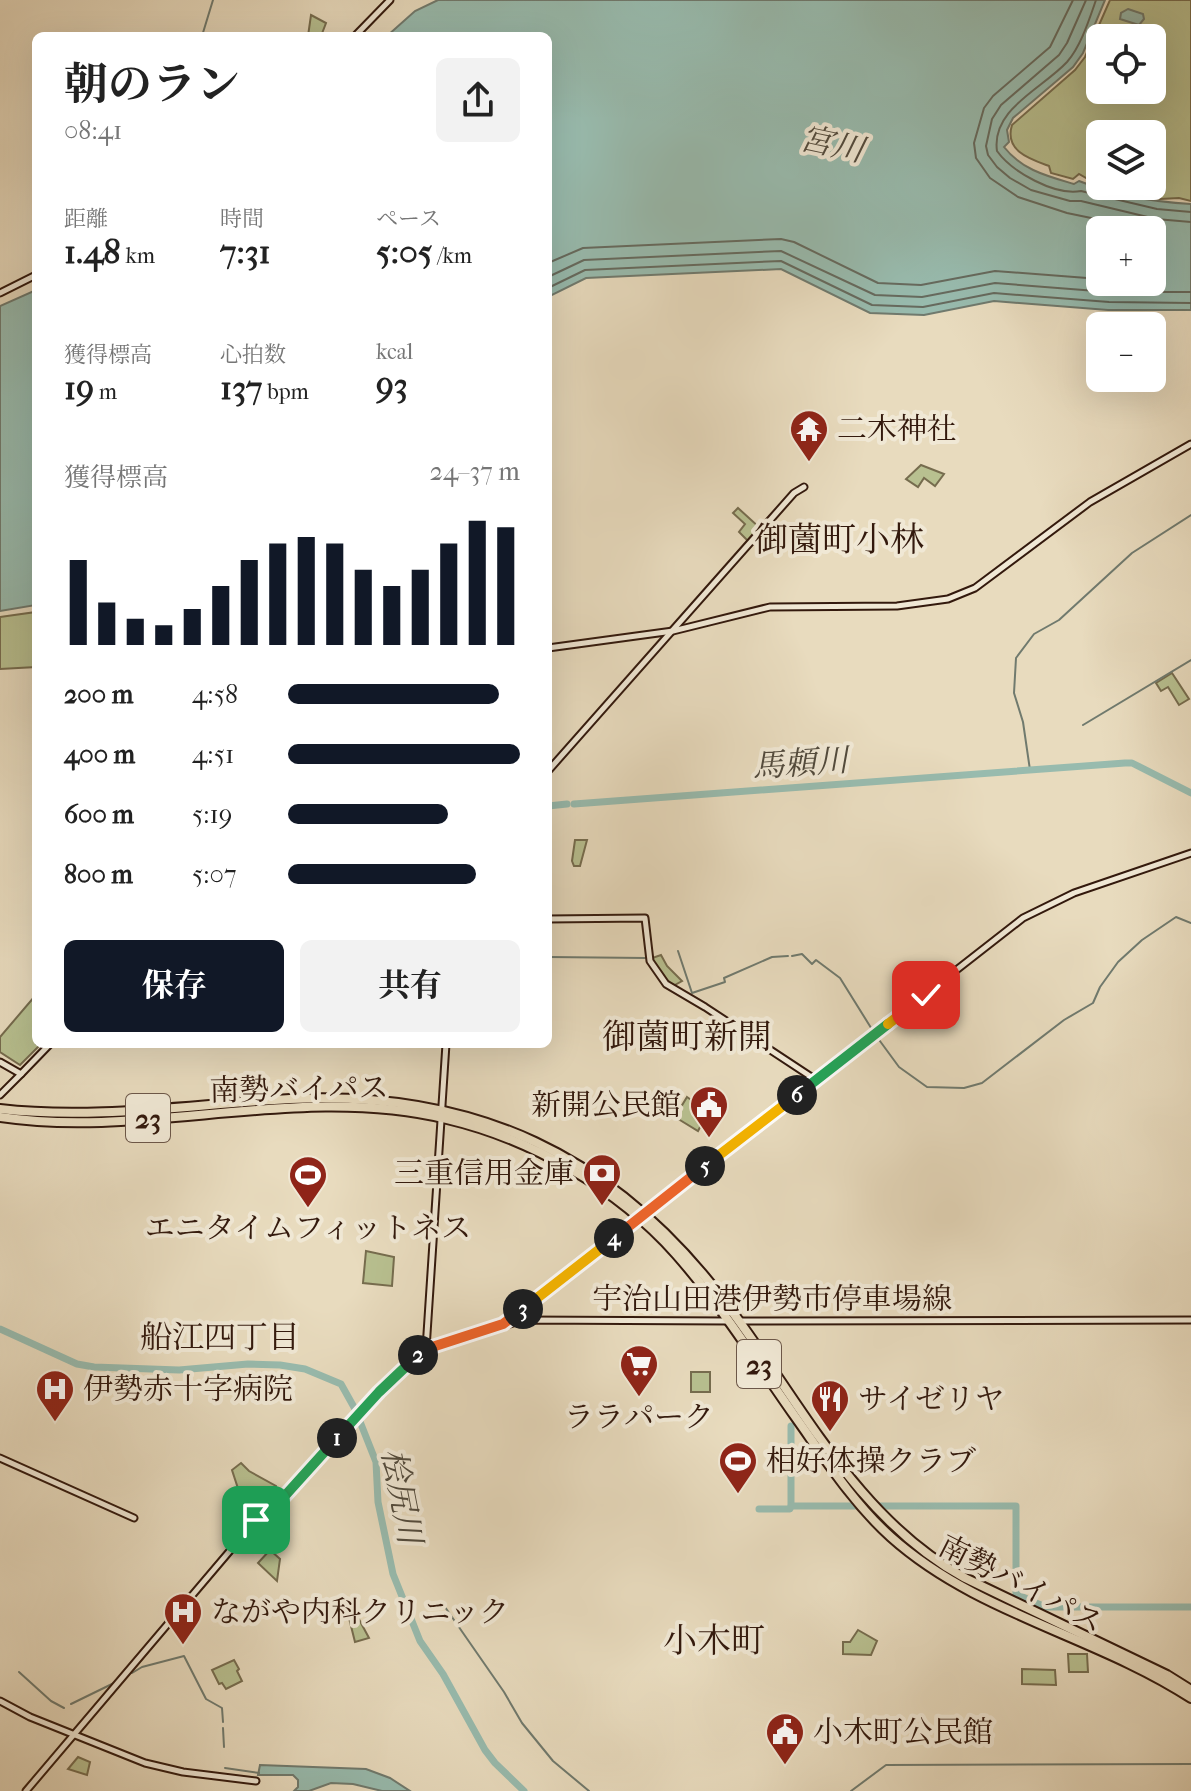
<!DOCTYPE html>
<html lang="ja">
<meta charset="utf-8">
<style>
body{margin:0;font-family:"IM FELL French Canon","Noto Serif JP",serif;background:#f2f2f2;color:#222;height:100vh;display:flex;flex-direction:column;font-size:30px;white-space:nowrap}
*{box-sizing:border-box;margin:0}
p{font-size:26px;color:#767676}
.icon{flex:none;width:44px;height:44px;fill:none;stroke:currentColor;stroke-width:2;stroke-linecap:round;stroke-linejoin:round}
.map{position:relative;flex:1;overflow:hidden}
.sheet{position:absolute;left:32px;top:32px;width:520px;height:1016px;display:flex;flex-direction:column;background:#fff;border-radius:12px;box-shadow:0 8px 32px #0002}
.sheet>*{flex:none}
.fabs{position:absolute;left:1086px;top:24px;display:grid;gap:16px}
.fabs a{display:grid;place-items:center;width:80px;height:80px;border-radius:12px;background:#fff;box-shadow:0 8px 32px #0002;font-size:40px}
.pin{position:absolute;display:grid;place-items:center;width:68px;height:68px;color:#fff;margin:-34px;border-radius:16px;box-shadow:0 4px 12px #0006}
.km{position:absolute;width:40px;height:40px;margin:-20px;border-radius:50%;background:#222;color:#fff;font-size:22px;line-height:40px;text-align:center}
.round{display:grid;place-items:center;flex:none;width:84px;height:84px;border-radius:12px;background:#f2f2f2}
.headline{display:flex;align-items:center;justify-content:space-between;height:136px;padding:0 32px}
h1{font-size:44px;font-weight:700;line-height:60px}
.figures{display:grid;grid-template-columns:repeat(3,1fr);gap:12px;height:136px;padding:8px 32px}
.figures div{display:grid;align-content:center}
.figures b{font-size:34px;font-weight:700}
.figures small{font-size:22px;font-weight:400}
.figures p{font-size:22px}
.chart{height:224px;padding:16px 32px}
.chart p{display:flex;justify-content:space-between}
.chart svg{width:100%;height:144px;margin-top:8px;stroke:#111827;stroke-width:6}
.action{display:flex;gap:16px;margin-top:auto;padding:16px 32px}
.action a{flex:1;height:92px;border-radius:12px;background:#111827;color:#fff;font-size:32px;font-weight:700;line-height:92px;text-align:center}
.action a+a{background:#f2f2f2;color:#222}
ul{padding:0 32px;list-style:none;font-size:26px}
li{display:grid;grid-template-columns:128px 96px 1fr;align-items:center;height:60px}
li i{height:20px;border-radius:10px;background:#111827}
.map>svg:first-child{display:block}
.green{fill:#b8c090;stroke:#766c4e;stroke-width:2;fill-rule:evenodd}
.water{fill:#98bbae;stroke:#707a6e;stroke-width:2;fill-rule:evenodd}
.lines{fill:none;stroke-linecap:round;stroke-linejoin:round}
.shore{stroke:#666a5e;stroke-width:2}
.stream{stroke:#707a6e;stroke-width:2}
.river{stroke:#98bbae;stroke-width:7}
.secondary-casing{stroke:#33190d;stroke-width:9}
.highway-casing{stroke:#33190d;stroke-width:12}
.secondary{stroke:#f0e8d5;stroke-width:5}
.highway{stroke:#e8dbbe;stroke-width:8}
.split-1-casing{stroke:#fff;stroke-width:16}
.split-2-casing{stroke:#fff;stroke-width:16}
.split-3-casing{stroke:#fff;stroke-width:16}
.split-4-casing{stroke:#fff;stroke-width:16}
.split-5-casing{stroke:#fff;stroke-width:16}
.split-6-casing{stroke:#fff;stroke-width:16}
.split-7-casing{stroke:#fff;stroke-width:16}
.split-8-casing{stroke:#fff;stroke-width:16}
.split-1{stroke:#22a559;stroke-width:10}
.split-2{stroke:#22a559;stroke-width:10}
.split-3{stroke:#f0652b;stroke-width:10}
.split-4{stroke:#f5b400;stroke-width:10}
.split-5{stroke:#f0652b;stroke-width:10}
.split-6{stroke:#f5b400;stroke-width:10}
.split-7{stroke:#22a559;stroke-width:10}
.split-8{stroke:#f5b400;stroke-width:10}
.labels{text-anchor:middle;stroke-width:8;stroke-linejoin:round;paint-order:stroke}
.shield{fill:#f0e8d5;stroke:#6c5749;stroke-width:2}
.shield-label{font-size:28px;font-weight:bold;fill:#33190d}
.poi-label{font-size:30px;fill:#33190d;stroke:#f0e8d5;text-anchor:start}
.street-label{font-size:30px;fill:#33190d;stroke:#f0e8d5}
.water-label{font-size:32px;font-style:italic;fill:#514a3d;stroke:#f0e8d5}
.neighbourhood-label{font-size:32px;fill:#33190d;stroke:#f0e8d5}
.quarter-label{font-size:34px;fill:#33190d;stroke:#f0e8d5}
</style>
<div class="map">
<svg width="1191" height="1791" viewBox="0 0 1191 1791">
<rect width="100%" height="100%" fill="#e8dbbe"/>
<filter id="stains"><feTurbulence type="fractalNoise" baseFrequency=".0025" numOctaves="4"/><feColorMatrix values="0 0 0 0 .2 0 0 0 0 .09 0 0 0 0 .02 0 0 0 .5 -.17"/></filter>
<radialGradient id="worn" r=".72"><stop offset=".6" stop-color="#630" stop-opacity="0"/><stop offset="1" stop-color="#630" stop-opacity=".3"/></radialGradient>
<g class="green">
<path d="M1110 0H1191V201L1179 198 1160 199 1101 186H1152V134H1100V186L1079 174 1073 179 1051 173 1049 166C1030 159 1004 151 1012 125L1075 70 1085 57ZM1100 38H1152V90H1100Z"/>
<polygon points="311,15 326,23 321,36 308,36"/>
<polygon points="921,465 944,474 935,486 924,478 918,487 906,479"/>
<polygon points="738,508 760,528 748,541 739,532 745,524 733,513"/>
<polygon points="36,612 36,667 0,669 0,617"/>
<polygon points="1172,673 1189,699 1179,705 1168,687 1161,691 1156,683"/>
<polygon points="575,840 587,840 580,866 574,866 572,861"/>
<polygon points="661,955 667,966 682,981 673,986 656,969 652,958"/>
<polygon points="35,996 36,1044 41,1044 20,1065 0,1052 0,1037"/>
<polygon points="687,1097 708,1112 698,1131 675,1117"/>
<polygon points="366,1251 394,1257 392,1286 363,1283"/>
<rect x="691" y="1372" width="19" height="20"/>
<polygon points="241,1463 249,1471 276,1486 274,1502 247,1516 232,1470"/>
<polygon points="270,1550 280,1559 277,1581 258,1563"/>
<polygon points="347,1610 354,1610 369,1638 355,1642"/>
<polygon points="858,1630 877,1641 871,1655 843,1654 843,1642 850,1642"/>
<polygon points="1068,1654 1087,1654 1088,1672 1069,1672"/>
<polygon points="234,1660 239,1669 237,1671 242,1681 226,1689 222,1683 219,1684 212,1670"/>
<polygon points="1022,1669 1055,1670 1056,1685 1022,1684"/>
<polygon points="78,1757 90,1762 87,1775 68,1769"/>
</g>
<g class="water">
<path d="M438 0H1105L1083 53 1073 67 1013 118 1007 130 1009 142 1004 147C1022 170 1047 176 1074 184L1079 181C1114 195 1154 202 1191 204V310H1108L994 301 924 315 870 313 781 269 586 278 548 297V36H387L415 11ZM1100 230H1152V282H1100Z"/>
<polygon points="1128,9 1143,14 1144,19 1139,25 1120,19 1121,13"/>
<polygon points="36,290 36,605 0,611 0,306"/>
<polygon points="260,1765 366,1769 390,1778 410,1791 382,1791 353,1784 331,1783 309,1791 294,1791 298,1787 298,1780 293,1775 258,1775"/>
</g>
<g class="lines">
<g class="shore">
<polyline points="1073,0 1050,47 993,96 984,108 974,143 976,158 990,178 1018,197 1067,213 1149,230"/>
<polyline points="1086,0 1067,43 1059,55 1001,105 992,119 986,146 988,155 997,167 1010,178 1031,190 1070,201 1081,201 1156,219 1191,222"/>
<path d="M1096 0C1089 20 1081 46 1067 62 1042 89 991 109 997 151 1012 172 1055 196 1081 191L1157 209 1191 212"/>
<polyline points="548,263 583,248 781,239 794,242 878,283 921,285 995,271 1100,279"/>
<polyline points="548,277 584,260 781,251 875,295 922,297 995,283 1109,292 1191,292"/>
<polyline points="548,288 585,270 781,261 872,305 923,307 994,293 1109,302 1191,303"/>
</g>
<g class="stream">
<polyline points="202,36 213,0"/>
<polyline points="1083,725 1191,660"/>
<polyline points="1030,770 1023,722 1014,693 1016,658 1034,634 1059,620 1132,553 1191,515"/>
<polyline points="678,951 692,993 725,982 724,978 772,957 788,956"/>
<polyline points="792,956 802,954 812,964 816,960 840,978 873,1031"/>
<polyline points="548,957 646,958"/>
<polyline points="877,1037 899,1067 927,1087 964,1088 982,1083 1064,1020 1093,1003 1100,987 1118,962 1142,940 1176,917 1191,923"/>
<polyline points="445,1607 504,1692 522,1723 553,1761 589,1791"/>
<polyline points="19,1672 51,1701 64,1708"/>
<polyline points="132,1673 142,1667 184,1656 206,1699 222,1708 223,1722"/>
<polyline points="71,1704 114,1683"/>
<polyline points="223,1728 224,1747"/>
<polyline points="225,1768 259,1773"/>
<polyline points="851,1791 886,1765 1191,1764"/>
</g>
<g class="river">
<polyline points="574,804 1125,763 1132,763 1191,793"/>
<polyline points="548,806 567,804"/>
<polyline points="0,1329 77,1364 94,1367 179,1370 248,1364 280,1365 305,1369 341,1384 355,1409 376,1462 378,1502 393,1574 420,1641 443,1674 485,1750 495,1763 524,1791"/>
<polyline points="791,1506 791,1426"/>
<polyline points="880,1506 1016,1506 1016,1594 1045,1607 1191,1607"/>
<polyline points="759,1509 790,1509 791,1506 855,1506"/>
</g>
<g class="secondary-casing">
<g id="secondary">
<polyline points="355,36 390,0"/>
<polyline points="0,293 36,275"/>
<polyline points="548,648 673,631 770,607 897,606 948,599 975,588 1090,502 1191,444"/>
<polyline points="548,771 794,493 804,487"/>
<polyline points="548,919 645,918 650,961 666,984 705,1007 816,1080"/>
<polyline points="0,1062 21,1074 50,1044"/>
<polyline points="0,1095 21,1074"/>
<polyline points="507,1321 1023,918 1074,893 1191,853"/>
<polyline points="740,1321 1191,1320"/>
<polyline points="426,1349 446,1044"/>
<polyline points="0,1458 134,1518"/>
<polyline points="0,1701 30,1717 145,1763 183,1772 256,1781"/>
<polyline points="26,1791 251,1526 273,1509 379,1392 426,1349 523,1320 730,1321"/>
</g>
</g>
<g class="highway-casing">
<g id="highway">
<path d="M0 1109C96 1120 194 1104 290 1099 475 1090 614 1155 725 1302 799 1399 855 1518 965 1578L1167 1675 1191 1690"/>
<path d="M0 1117C147 1139 298 1083 447 1119 532 1139 618 1189 676 1254 720 1304 756 1361 794 1415 824 1457 852 1502 891 1537 977 1614 1096 1636 1191 1698"/>
</g>
</g>
<use href="#secondary" class="secondary"/>
<use href="#highway" class="highway"/>
</g>
<g class="lines">
<g class="split-1-casing">
<polyline id="split-1" points="256,1520 273,1509 337,1438"/>
</g>
<g class="split-2-casing">
<polyline id="split-2" points="337,1438 379,1392 418,1355"/>
</g>
<g class="split-3-casing">
<polyline id="split-3" points="418,1355 426,1349 503,1324 523,1309"/>
</g>
<g class="split-4-casing">
<polyline id="split-4" points="523,1309 614,1238"/>
</g>
<g class="split-5-casing">
<polyline id="split-5" points="614,1238 705,1166"/>
</g>
<g class="split-6-casing">
<polyline id="split-6" points="705,1166 797,1095"/>
</g>
<g class="split-7-casing">
<polyline id="split-7" points="797,1095 888,1024"/>
</g>
<g class="split-8-casing">
<polyline id="split-8" points="888,1024 926,995"/>
</g>
<use href="#split-1" class="split-1"/>
<use href="#split-2" class="split-2"/>
<use href="#split-3" class="split-3"/>
<use href="#split-4" class="split-4"/>
<use href="#split-5" class="split-5"/>
<use href="#split-6" class="split-6"/>
<use href="#split-7" class="split-7"/>
<use href="#split-8" class="split-8"/>
</g>
<defs>
<g id="temple-pin" transform="scale(2)"><path d="M0 17L-7.5 6A9.5 9.5 0 1 1 7.5 6Z" fill="#8f2418" stroke="#f0e8d5"/><path d="M0-6L5-2H3V0L6.5 2.5H4V6H1.5V3h-3V6H-4V2.5H-6.5L-3 0V-2H-5Z" fill="#fff"/></g>
<g id="civic-pin" transform="scale(2)"><path d="M0 17L-7.5 6A9.5 9.5 0 1 1 7.5 6Z" fill="#8f2418" stroke="#f0e8d5"/><path d="M-.6-6.5H3V-4.5H.6V-3L4-1V1h2V6H-6V1h2V-1L-.6-3ZM-1.2 2.5V6h2.4V2.5Z" fill="#fff"/></g>
<g id="bank-pin" transform="scale(2)"><path d="M0 17L-7.5 6A9.5 9.5 0 1 1 7.5 6Z" fill="#8f2418" stroke="#f0e8d5"/><path d="M-6-4H6V4H-6ZM0-2.3a2.3 2.3 0 1 0 0 4.6a2.3 2.3 0 1 0 0-4.6Z" fill="#fff"/></g>
<g id="stadium-pin" transform="scale(2)"><path d="M0 17L-7.5 6A9.5 9.5 0 1 1 7.5 6Z" fill="#8f2418" stroke="#f0e8d5"/><path d="M0-5a6.5 5 0 1 0 0 10a6.5 5 0 1 0 0-10ZM-3.5-1.8h7v3.6h-7Z" fill="#fff"/></g>
<g id="supermarket-pin" transform="scale(2)"><path d="M0 17L-7.5 6A9.5 9.5 0 1 1 7.5 6Z" fill="#8f2418" stroke="#f0e8d5"/><path d="M-6-5.5h2.5l.6 2H6L4.5 2H-2.5L-4.4-4H-6ZM-1.5 3.2a1.3 1.3 0 1 0 .1 0ZM3 3.2a1.3 1.3 0 1 0 .1 0Z" fill="#fff"/></g>
<g id="hospital-pin" transform="scale(2)"><path d="M0 17L-7.5 6A9.5 9.5 0 1 1 7.5 6Z" fill="#8f2418" stroke="#f0e8d5"/><path d="M-5-5h3v3.5h4V-5h3V5h-3V1.5h-4V5h-3Z" fill="#fff"/></g>
<g id="restaurant-pin" transform="scale(2)"><path d="M0 17L-7.5 6A9.5 9.5 0 1 1 7.5 6Z" fill="#8f2418" stroke="#f0e8d5"/><path d="M-5-6h1v4h1v-4h1v4h1v-4h1v5L-1.5 .5V6h-2V.5L-5-1ZM5-6V6H3V1.5H1.5Q1.5-4 5-6Z" fill="#fff"/></g>
</defs>
<g fill-rule="evenodd">
<use href="#temple-pin" x="809" y="429"/>
<use href="#civic-pin" x="709" y="1105"/>
<use href="#bank-pin" x="602" y="1173"/>
<use href="#stadium-pin" x="308" y="1175"/>
<use href="#supermarket-pin" x="639" y="1364"/>
<use href="#hospital-pin" x="55" y="1389"/>
<use href="#restaurant-pin" x="830" y="1399"/>
<use href="#stadium-pin" x="738" y="1461"/>
<use href="#hospital-pin" x="183" y="1612"/>
<use href="#civic-pin" x="785" y="1732"/>
</g>
<g class="labels">
<g class="shield">
<rect x="126" y="1094" width="44" height="48" rx="6"/>
<rect x="737" y="1340" width="44" height="48" rx="6"/>
</g>
<g class="shield-label">
<text x="148" y="1128">23</text>
<text x="759" y="1374">23</text>
</g>
<g class="poi-label">
<text x="837" y="439">二木神社</text>
<text x="681" y="1115" text-anchor="end">新開公民館</text>
<text x="574" y="1183" text-anchor="end">三重信用金庫</text>
<text x="308" y="1238" text-anchor="middle">エニタイムフィットネス</text>
<text x="83" y="1399">伊勢赤十字病院</text>
<text x="858" y="1409">サイゼリヤ</text>
<text x="639" y="1427" text-anchor="middle">ララパーク</text>
<text x="766" y="1471">相好体操クラブ</text>
<text x="211" y="1622">ながや内科クリニック</text>
<text x="813" y="1742">小木町公民館</text>
</g>
<g class="street-label">
<text transform="translate(299 1089) rotate(-1)" y="10">南勢バイパス</text>
<text x="772" y="1309">宇治山田港伊勢市停車場線</text>
<text transform="translate(1021 1584) rotate(27)" y="10">南勢バイパス</text>
</g>
<g class="water-label">
<text transform="translate(832 144) rotate(12)" y="11">宮川</text>
<text transform="translate(800 763) rotate(-4)" y="11">馬頼川</text>
<text transform="translate(402 1496) rotate(79)" y="11">桧尻川</text>
</g>
<g class="neighbourhood-label">
<text x="220" y="1348">船江四丁目</text>
</g>
<g class="quarter-label">
<text x="839" y="551">御薗町小林</text>
<text x="687" y="1048">御薗町新開</text>
<text x="714" y="1652">小木町</text>
</g>
</g>
<rect width="100%" height="100%" filter="url(#stains)"/>
<rect width="100%" height="100%" fill="url(#worn)"/>
</svg>
<div class="fabs">
<a><svg class="icon" aria-label="locate" viewBox="0 0 24 24"><circle cx="12" cy="12" r="6"/><path d="M12 2v4M12 18v4M2 12h4M18 12h4"/></svg></a>
<a><svg class="icon" aria-label="layers" viewBox="0 0 24 24"><path d="M12 4l9 5-9 5-9-5zM3 14l9 5 9-5"/></svg></a>
<a>+</a>
<a>−</a>
</div>
<div class="pin" style="left:256px;top:1520px;background:#1e9e55"><svg class="icon" aria-label="arrive" viewBox="0 0 24 24"><path d="M6 21V4h12l-3 4 3 4H6"/></svg></div>
<div class="pin" style="left:926px;top:995px;background:#d93025"><svg class="icon" aria-label="check" viewBox="0 0 24 24"><path d="M5 12l5 5 9-10"/></svg></div>
<b class="km" style="left:337px;top:1438px">1</b>
<b class="km" style="left:418px;top:1355px">2</b>
<b class="km" style="left:523px;top:1309px">3</b>
<b class="km" style="left:614px;top:1238px">4</b>
<b class="km" style="left:705px;top:1166px">5</b>
<b class="km" style="left:797px;top:1095px">6</b>
<section class="sheet">
<div class="headline"><div><h1>朝のラン</h1><p>08:41</p></div><a class="round"><svg class="icon" aria-label="share" viewBox="0 0 24 24"><path d="M12 15V3M7 8l5-5 5 5M5 13v7h14v-7"/></svg></a></div>
<div class="figures">
<div><p>距離</p><b>1.48<small> km</small></b></div>
<div><p>時間</p><b>7:31</b></div>
<div><p>ペース</p><b>5:05<small> /km</small></b></div>
</div>
<div class="figures">
<div><p>獲得標高</p><b>19<small> m</small></b></div>
<div><p>心拍数</p><b>137<small> bpm</small></b></div>
<div><p>kcal</p><b>93</b></div>
</div>
<div class="chart"><p><span>獲得標高</span>24–37 m</p>
<svg viewBox="0 0 160 44" preserveAspectRatio="none"><path d="M5 44V18M15 44V31M25 44V36M35 44V38M45 44V33M55 44V26M65 44V18M75 44V13M85 44V11M95 44V13M105 44V21M115 44V26M125 44V21M135 44V13M145 44V6M155 44V8"/></svg>
</div>
<ul>
<li><b>200 m</b>4:58<i style="width:91%"></i></li>
<li><b>400 m</b>4:51<i style="width:100%"></i></li>
<li><b>600 m</b>5:19<i style="width:69%"></i></li>
<li><b>800 m</b>5:07<i style="width:81%"></i></li>
</ul>
<div class="action"><a>保存</a><a>共有</a></div>
</section>
</div>
